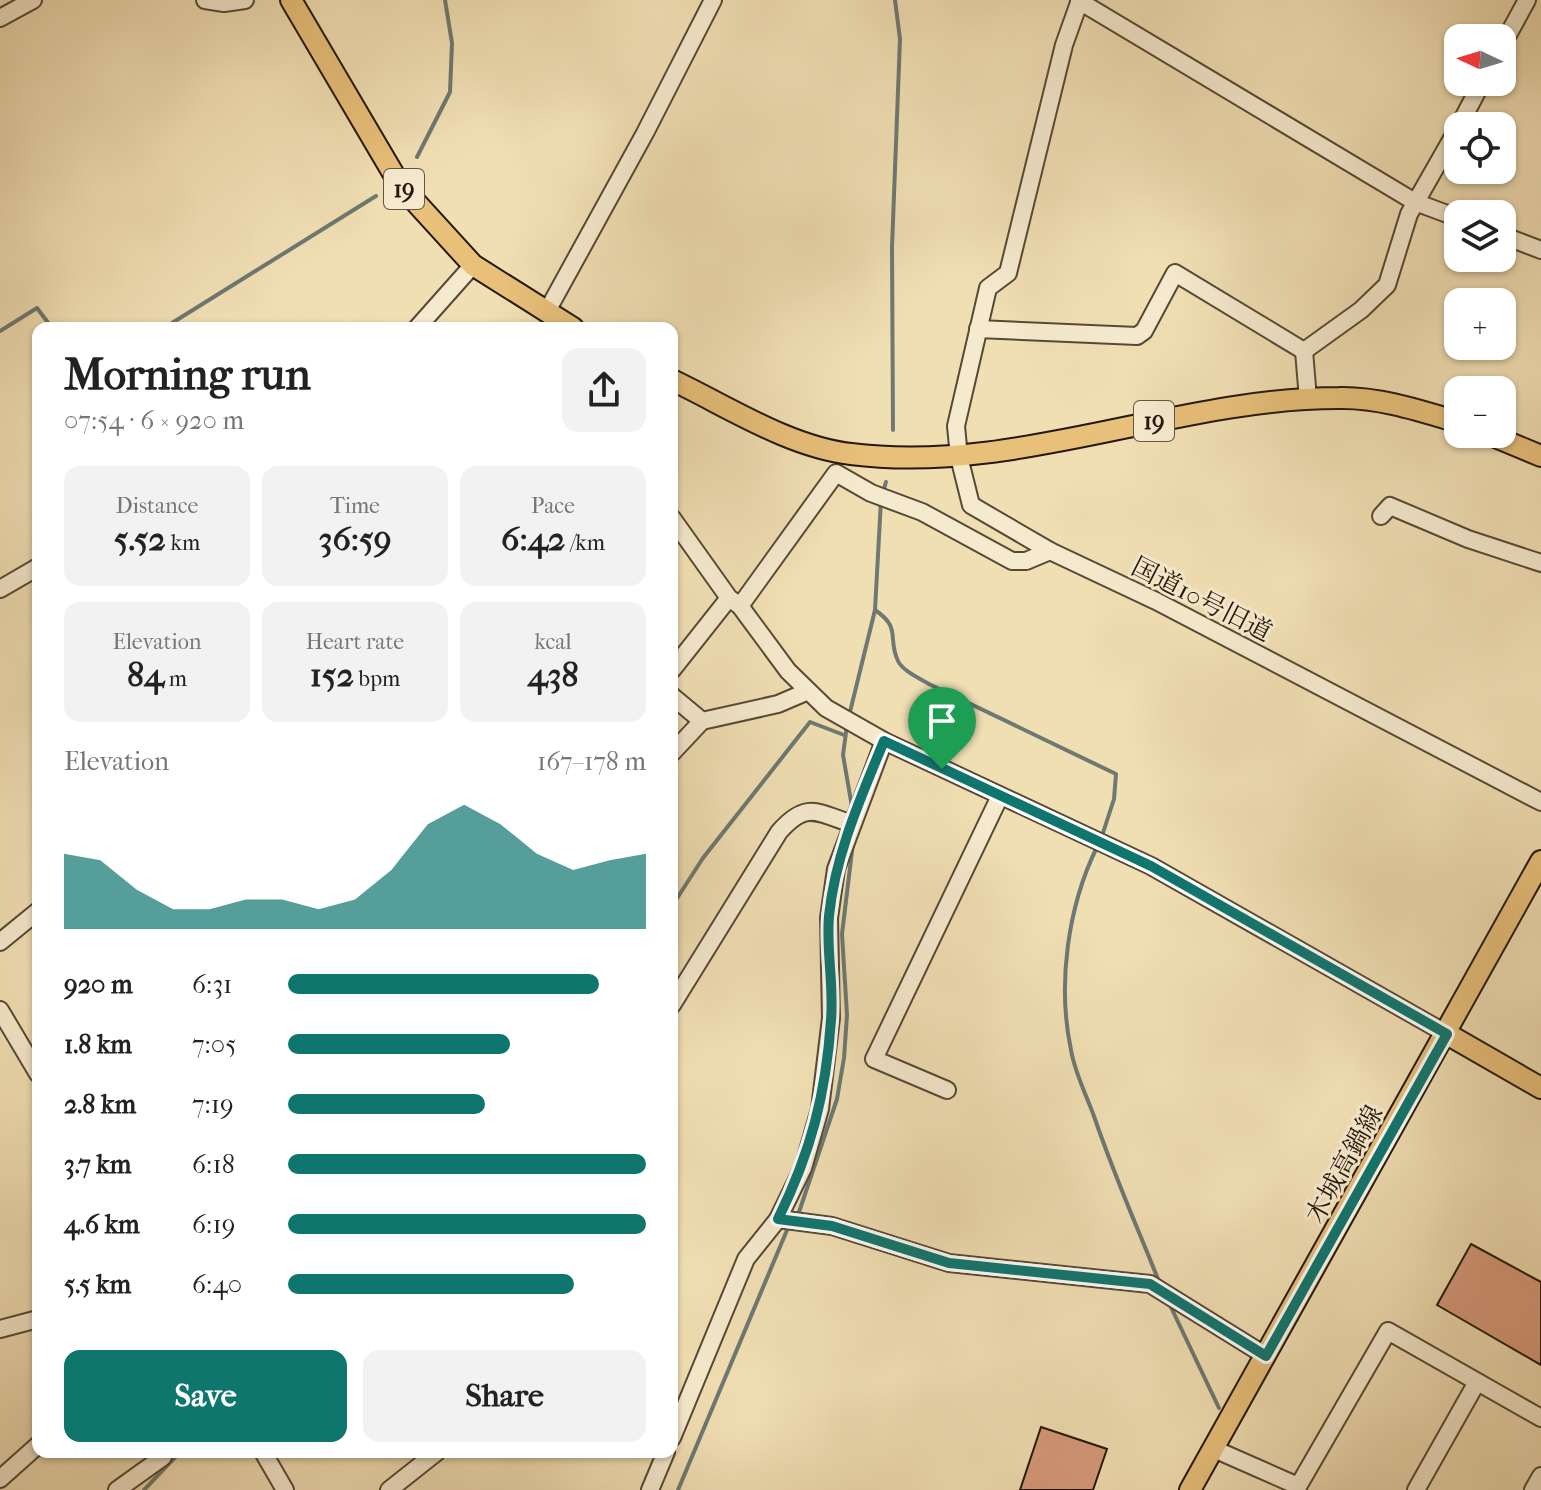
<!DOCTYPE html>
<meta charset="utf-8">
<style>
body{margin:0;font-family:"IM FELL French Canon","Noto Serif JP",serif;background:#f2f2f2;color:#222;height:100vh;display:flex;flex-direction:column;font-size:30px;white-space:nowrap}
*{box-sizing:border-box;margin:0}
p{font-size:26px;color:#767676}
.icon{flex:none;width:44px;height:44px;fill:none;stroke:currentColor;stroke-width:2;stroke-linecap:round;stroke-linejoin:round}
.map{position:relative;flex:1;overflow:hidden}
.side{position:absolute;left:32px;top:322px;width:646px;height:1136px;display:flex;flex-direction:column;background:#fff;border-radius:16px;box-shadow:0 2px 6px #0004}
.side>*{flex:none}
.needle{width:52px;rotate:274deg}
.buttons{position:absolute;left:1444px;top:24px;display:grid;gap:16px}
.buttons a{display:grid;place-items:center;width:72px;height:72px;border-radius:16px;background:#fff;box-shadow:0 2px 6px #0004;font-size:40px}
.pin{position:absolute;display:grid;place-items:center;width:68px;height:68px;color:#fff;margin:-82px -34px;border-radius:50% 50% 50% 0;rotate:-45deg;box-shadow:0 0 8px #0007}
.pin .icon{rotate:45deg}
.round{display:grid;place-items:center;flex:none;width:84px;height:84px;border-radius:16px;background:#f2f2f2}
.headline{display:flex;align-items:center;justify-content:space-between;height:136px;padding:0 32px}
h1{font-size:44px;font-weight:700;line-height:60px}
.figures{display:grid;grid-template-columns:repeat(3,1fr);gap:12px;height:136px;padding:8px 32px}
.figures div{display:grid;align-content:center;border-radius:16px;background:#f2f2f2;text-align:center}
.figures b{font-size:34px;font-weight:700}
.figures small{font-size:22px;font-weight:400}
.figures p{font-size:22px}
.chart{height:224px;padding:16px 32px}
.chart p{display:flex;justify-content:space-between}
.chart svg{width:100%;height:144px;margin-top:8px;fill:#0f766e;opacity:.7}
.button{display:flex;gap:16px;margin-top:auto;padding:16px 32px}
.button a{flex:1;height:92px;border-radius:16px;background:#0f766e;color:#fff;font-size:32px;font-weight:700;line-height:92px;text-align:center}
.button a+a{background:#f2f2f2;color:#222}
ul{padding:0 32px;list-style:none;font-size:26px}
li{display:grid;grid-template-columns:128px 96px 1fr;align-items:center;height:60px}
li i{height:20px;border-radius:10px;background:#0f766e}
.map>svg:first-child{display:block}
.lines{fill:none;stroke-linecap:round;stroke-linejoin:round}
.stream{stroke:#6d7972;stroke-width:4}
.building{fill:#d79b7c;stroke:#23170b;stroke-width:2}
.minor-casing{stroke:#564935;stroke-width:20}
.major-casing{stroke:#23170b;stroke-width:24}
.minor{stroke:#f6eace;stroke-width:16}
.major{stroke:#e8c07a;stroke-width:20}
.route-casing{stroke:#fff;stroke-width:16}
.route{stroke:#0f766e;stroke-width:10}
.labels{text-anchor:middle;stroke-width:6;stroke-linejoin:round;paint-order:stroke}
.shield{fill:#f6eace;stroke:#625646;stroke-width:2}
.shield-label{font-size:24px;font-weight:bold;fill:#23170b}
.street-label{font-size:26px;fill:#23170b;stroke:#f6eace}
</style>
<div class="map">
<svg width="1541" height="1490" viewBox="0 0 1541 1490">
<rect width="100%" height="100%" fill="#f1dfb4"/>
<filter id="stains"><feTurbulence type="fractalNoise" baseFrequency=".0025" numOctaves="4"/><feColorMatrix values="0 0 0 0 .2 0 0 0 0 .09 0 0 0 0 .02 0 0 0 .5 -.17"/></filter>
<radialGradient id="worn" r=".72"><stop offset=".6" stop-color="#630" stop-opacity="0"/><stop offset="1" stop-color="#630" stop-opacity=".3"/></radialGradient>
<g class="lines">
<g class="stream">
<polyline points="417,157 450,92 452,43 445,0"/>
<polyline points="164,328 376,196"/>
<polyline points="0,331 37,308 52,328"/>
<polyline points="893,430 892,247 900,39 895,0"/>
<polyline points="883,492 886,482"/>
<path d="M875 610C902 628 887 638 898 661 903 671 919 678 929 684L1116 774 1114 799 1101 839"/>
<polyline points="849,716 875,610 881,500"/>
<polyline points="847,725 843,755 852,807"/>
<path d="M1097 847C1068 906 1057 984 1071 1050 1075 1074 1087 1096 1095 1119 1114 1175 1138 1229 1160 1284"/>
<polyline points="672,906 703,858 810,722 844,735"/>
<polyline points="797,1218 837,1099 844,1058 847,1015 842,934 853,843"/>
<polyline points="1169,1303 1219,1408"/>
<polyline points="144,1490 180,1452"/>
<polyline points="678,1490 790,1223"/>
</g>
</g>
<g class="building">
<polygon points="1471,1244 1541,1282 1541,1365 1437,1305"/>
<polygon points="1041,1427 1107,1449 1093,1490 1020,1490"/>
</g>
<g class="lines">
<g class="minor-casing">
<g id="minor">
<polyline points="205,0 224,3 245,0"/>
<polyline points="1080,0 1064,45 1008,273 988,288 956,426 959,457 971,505 1050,551 1156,601 1541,802"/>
<polyline points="1079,1 1415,202 1458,218"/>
<polyline points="0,18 33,0"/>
<polyline points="1502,46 1527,0"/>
<polyline points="1459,126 1482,82"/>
<polyline points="1502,235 1541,250"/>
<polyline points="546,313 645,133 713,0"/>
<polyline points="417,328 473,265"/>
<polyline points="978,329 1137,336 1144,331 1175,273 1304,351"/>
<polyline points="1304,351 1361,310 1387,285 1409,214 1458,128"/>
<polyline points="1304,351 1308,399"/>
<polyline points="1381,516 1390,506 1468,539 1541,563"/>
<polyline points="672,518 729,598 740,606 788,671 826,708 884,741 1151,866 1447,1034"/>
<polyline points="0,589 38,567"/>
<polyline points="740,606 836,473 871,493 922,512 1012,561 1026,561 1050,551"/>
<polyline points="672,670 729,598"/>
<polyline points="672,696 702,721"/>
<polyline points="672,753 702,721 778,704 806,692"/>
<polyline points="0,942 38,911"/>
<path d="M672 1005 779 832C806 801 817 812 852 824"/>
<polyline points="0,1010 38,1074"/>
<polyline points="947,1090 874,1059 1000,796"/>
<polyline points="778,1219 832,1226 949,1263 1150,1284 1266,1356"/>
<polyline points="0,1329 38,1319"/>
<polyline points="672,1438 746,1259 778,1219 803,1168 820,1109 831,1018 829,918 836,869 884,741"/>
<polyline points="1214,1449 1298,1486"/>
<polyline points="263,1452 285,1490"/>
<polyline points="0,1479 38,1445"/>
<polyline points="117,1490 163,1457 159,1452"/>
<polyline points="389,1490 437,1452"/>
<polyline points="650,1490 666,1452"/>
<polyline points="1296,1490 1388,1331 1541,1418"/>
<polyline points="1416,1490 1477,1382"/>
<polyline points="1533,1490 1541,1476"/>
</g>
</g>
<g class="major-casing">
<g id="major">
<polyline points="291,0 400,185 473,265 573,328"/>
<path d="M672 380C727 406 789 447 851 454 1016 475 1175 398 1339 398 1379 397 1421 411 1458 422"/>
<polyline points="1488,434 1541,456"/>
<polyline points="1447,1034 1541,1088"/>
<polyline points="1190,1490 1541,861"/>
</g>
</g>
<use href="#minor" class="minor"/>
<use href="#major" class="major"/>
</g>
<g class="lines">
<g class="route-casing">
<path id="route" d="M884 741 1151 866 1447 1034 1266 1356 1150 1284 949 1263 832 1226 778 1219C811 1152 826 1094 831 1020 834 985 826 950 829 916 835 855 861 797 884 741Z"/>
</g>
<use href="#route" class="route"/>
</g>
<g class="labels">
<g class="shield">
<rect x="384" y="169" width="40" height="40" rx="6"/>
<rect x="1134" y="401" width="40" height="40" rx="6"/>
</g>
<g class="shield-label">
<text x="404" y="197">19</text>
<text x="1154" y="429">19</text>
</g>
<g class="street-label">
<text transform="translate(1202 599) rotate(27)" y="9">国道10号旧道</text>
<text transform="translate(1344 1164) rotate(-61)" y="9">木城高鍋線</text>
</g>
</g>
<rect width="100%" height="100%" filter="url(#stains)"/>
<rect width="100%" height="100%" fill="url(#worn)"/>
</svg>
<div class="buttons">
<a><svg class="needle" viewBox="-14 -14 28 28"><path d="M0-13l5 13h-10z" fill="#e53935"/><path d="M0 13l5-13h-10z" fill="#767676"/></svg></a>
<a><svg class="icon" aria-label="locate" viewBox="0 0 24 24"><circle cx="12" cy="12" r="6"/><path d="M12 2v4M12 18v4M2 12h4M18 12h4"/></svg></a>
<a><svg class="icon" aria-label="layers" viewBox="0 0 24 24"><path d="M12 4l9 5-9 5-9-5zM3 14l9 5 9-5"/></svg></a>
<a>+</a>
<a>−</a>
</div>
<div class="pin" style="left:942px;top:769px;background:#1e9e55"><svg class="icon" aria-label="arrive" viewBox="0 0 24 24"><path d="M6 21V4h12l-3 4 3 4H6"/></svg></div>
<section class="side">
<div class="headline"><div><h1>Morning run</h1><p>07:54 · 6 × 920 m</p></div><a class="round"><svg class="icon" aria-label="share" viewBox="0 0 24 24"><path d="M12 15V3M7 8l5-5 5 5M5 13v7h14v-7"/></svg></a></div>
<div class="figures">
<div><p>Distance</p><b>5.52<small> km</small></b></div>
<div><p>Time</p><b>36:59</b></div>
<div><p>Pace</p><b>6:42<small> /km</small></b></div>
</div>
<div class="figures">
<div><p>Elevation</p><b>84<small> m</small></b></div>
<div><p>Heart rate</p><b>152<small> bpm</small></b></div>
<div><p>kcal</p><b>438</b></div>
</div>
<div class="chart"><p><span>Elevation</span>167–178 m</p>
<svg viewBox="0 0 160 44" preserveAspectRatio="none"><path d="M0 44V21L10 23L20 32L30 38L40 38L50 35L60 35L70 38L80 35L90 26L100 12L110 6L120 12L130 21L140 26L150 23L160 21V44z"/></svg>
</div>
<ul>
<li><b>920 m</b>6:31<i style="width:87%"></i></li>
<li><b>1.8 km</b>7:05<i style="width:62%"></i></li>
<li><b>2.8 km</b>7:19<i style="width:55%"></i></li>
<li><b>3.7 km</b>6:18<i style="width:100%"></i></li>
<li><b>4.6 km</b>6:19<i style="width:100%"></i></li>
<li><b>5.5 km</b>6:40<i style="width:80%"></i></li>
</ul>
<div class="button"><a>Save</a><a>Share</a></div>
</section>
</div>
